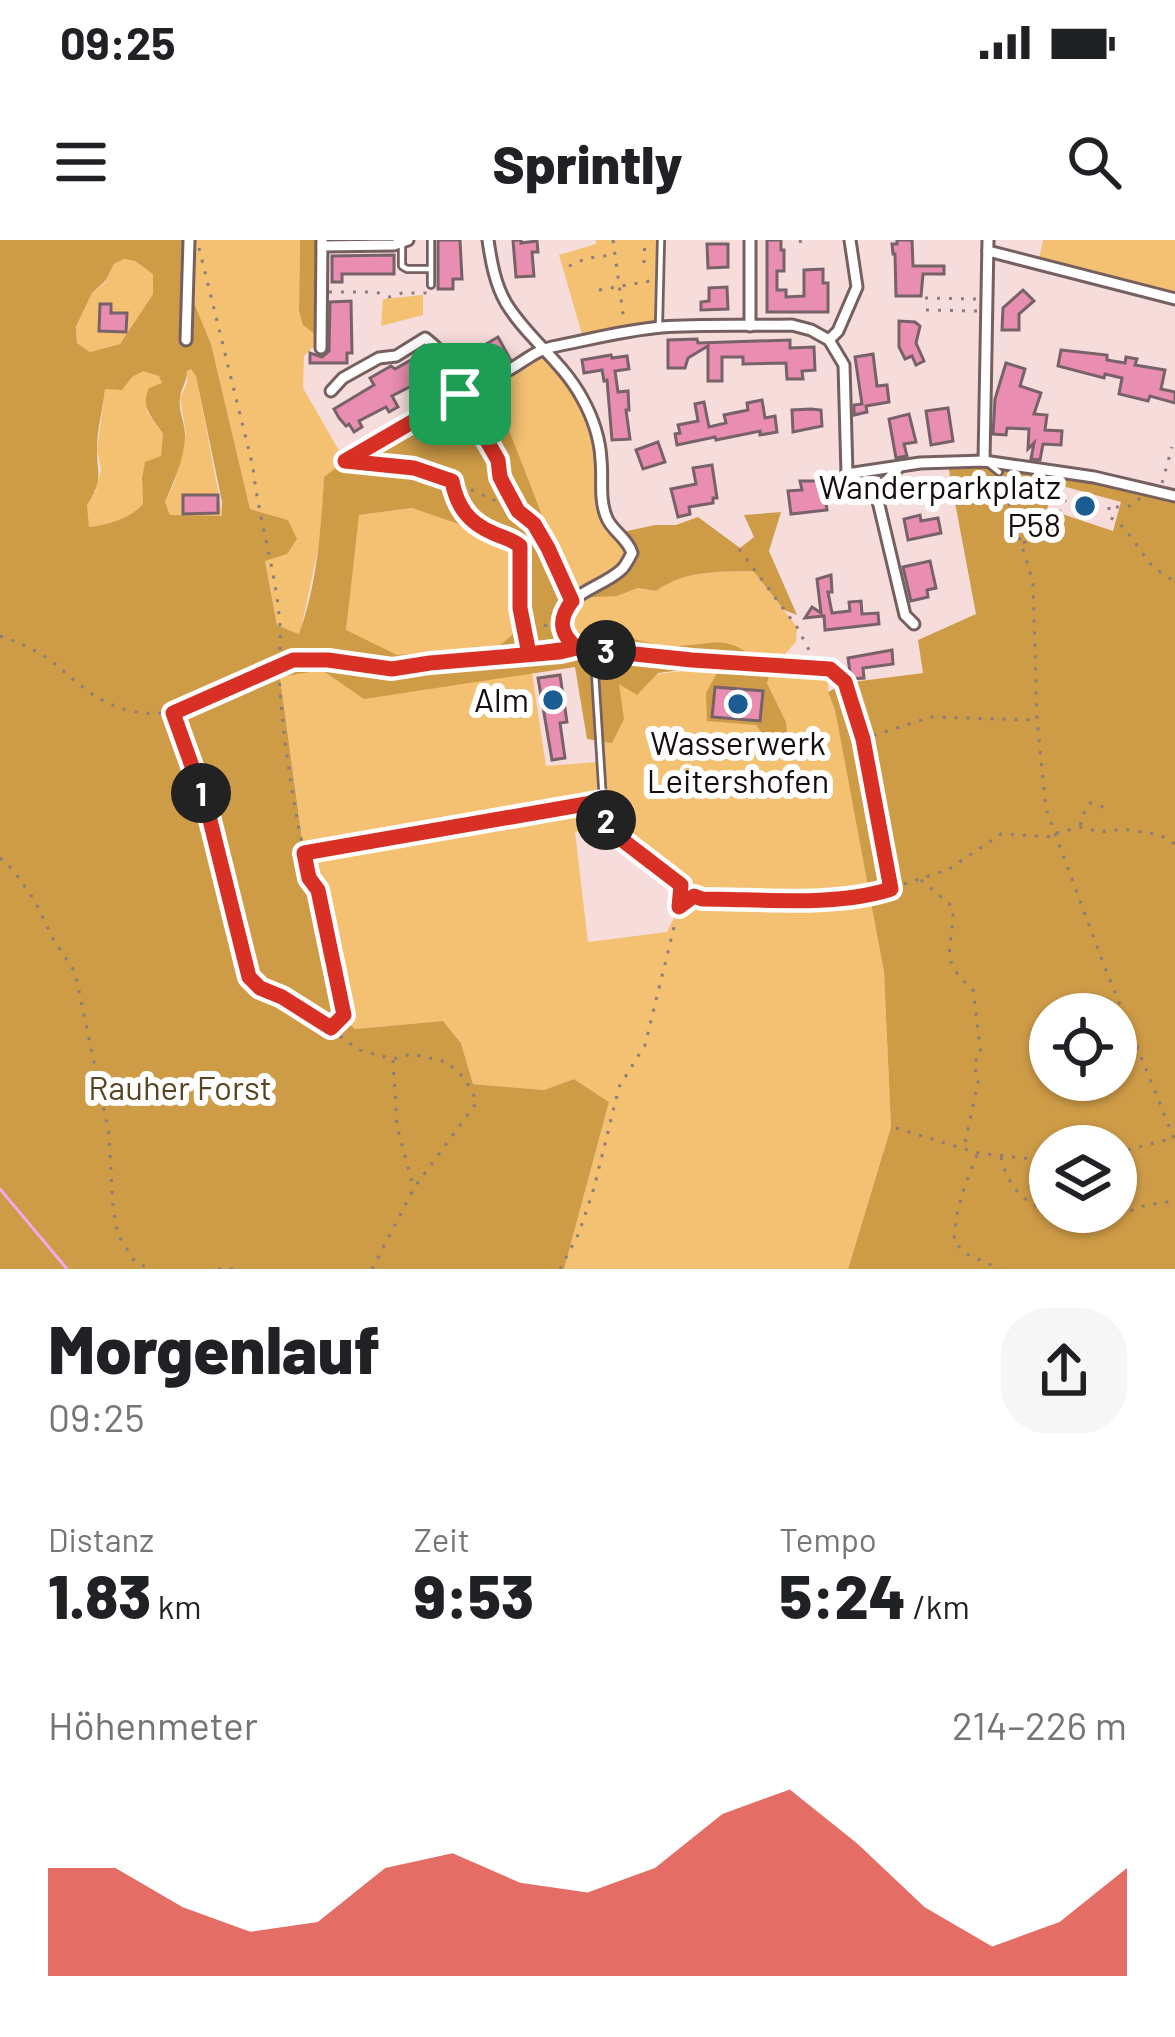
<!DOCTYPE html>
<html lang="de">
<meta charset="utf-8">
<style>
body{margin:0;font-family:Barlow,sans-serif;background:#f6f6f6;color:#202124;height:100vh;display:flex;flex-direction:column;font-size:45px;white-space:nowrap}
*{box-sizing:border-box;margin:0}
p{font-size:39px;color:#757577}
.icon{flex:none;width:66px;height:66px;fill:none;stroke:currentColor;stroke-width:2;stroke-linecap:round;stroke-linejoin:round}
.map{position:relative;height:1029px;overflow:hidden}
.drawer{display:flex;flex-direction:column;background:#fff;flex:1}
.drawer>*{flex:none}
.buttons{position:absolute;left:1029px;top:753px;display:grid;gap:24px}
.buttons a{display:grid;place-items:center;width:108px;height:108px;border-radius:50%;background:#fff;box-shadow:0 3px 9px #0004;font-size:60px}
.pin{position:absolute;display:grid;place-items:center;width:102px;height:102px;color:#fff;margin:-51px;border-radius:24px;box-shadow:0 6px 18px #0006}
.km{position:absolute;width:60px;height:60px;margin:-30px;border-radius:50%;background:#222;color:#fff;font-size:33px;line-height:60px;text-align:center}
.round{display:grid;place-items:center;flex:none;width:126px;height:126px;border-radius:48px;background:#f6f6f6}
.summary{display:flex;align-items:center;justify-content:space-between;height:204px;padding:0 48px}
h1{font-size:66px;font-weight:800;line-height:90px}
.metrics{display:grid;grid-template-columns:repeat(3,1fr);gap:18px;height:204px;padding:12px 48px}
.metrics div{display:grid;align-content:center}
.metrics b{font-size:60px;font-weight:800}
.metrics small{font-size:33px;font-weight:400}
.metrics p{font-size:33px}
.chart{height:336px;padding:24px 48px}
.chart p{display:flex;justify-content:space-between}
.chart svg{width:100%;height:216px;margin-top:12px;fill:#d93025;opacity:.7}
.status{display:flex;justify-content:space-between;align-items:center;height:84px;padding:0 60px;background:#fff;direction:ltr}
.status svg{height:33px;fill:currentColor}
header{display:flex;justify-content:space-between;align-items:center;height:156px;padding:0 48px;background:#fff;font-size:54px;font-weight:800}
.map>svg:first-child{display:block}
.green{fill:#f4c172}
.forest{fill:#ce9b47;fill-rule:evenodd}
.lines{fill:none;stroke-linecap:round;stroke-linejoin:round}
.stream{stroke:#f0aaeb;stroke-width:3}
.building{fill:#e98eb0;stroke:#776269;stroke-width:3}
.service-casing{stroke:#76605f;stroke-width:10}
.minor-casing{stroke:#76605f;stroke-width:15}
.path{stroke:#8d7c7a;stroke-width:3;stroke-dasharray:3 9;stroke-linecap:butt}
.service{stroke:#fff;stroke-width:4.5}
.minor{stroke:#fff;stroke-width:9}
.route-casing{stroke:#fff;stroke-width:24}
.route{stroke:#d93025;stroke-width:15}
.poi-dot{fill:#1b5c92;stroke:#fff;stroke-width:4.5}
.labels{text-anchor:middle;stroke-width:12;stroke-linejoin:round;paint-order:stroke}
.poi-label{font-size:33px;fill:#160e0d;stroke:#fff;text-anchor:end}
.park-label{font-size:33px;fill:#5b4521;stroke:#fff}
</style>
<div class="status"><b>09:25</b><svg viewBox="0 0 49 12"><path d="M0 12V9h3v3zM5 12V6h3v6zM10 12V3h3v9zM15 12V0h3v12zM26 1h20v11H26zM47 4h2v5h-2z"/></svg></div>
<header><svg class="icon" aria-label="menu" viewBox="0 0 24 24"><path d="M4 6h16M4 12h16M4 18h16"/></svg>Sprintly<svg class="icon" aria-label="search" viewBox="0 0 24 24"><circle cx="10" cy="10" r="6"/><path d="M15 15l6 6"/></svg></header>
<div class="map">
<svg width="1175" height="1029" viewBox="0 0 1175 1029">
<rect width="100%" height="100%" fill="#f6dddb"/>
<g class="green">
<polygon points="189,0 300,0 299,71 321,99 304,116 303,148 345,221 324,238 321,295 300,394 277,385 265,321 288,280 250,269 211,104 187,46"/>
<polygon points="596,0 658,0 657,81 582,94 559,15 596,4"/>
<polygon points="1043,0 1175,0 1175,56 1039,20"/>
<polygon points="124,19 135,21 153,33 153,54 120,104 90,112 77,103 76,88 92,53 106,41 114,24"/>
<polygon points="423,55 423,75 381,86 383,59"/>
<path d="M543 109 564 130 597 197 602 263 632 313 617 356 638 348 655 351C684 330 719 332 753 331L797 387 796 402 775 425 829 429 828 452 835 470 884 732 891 887 848 1029H564L609 862 574 839 544 850 473 844 461 803 443 781 355 789C335 767 325 671 319 637L309 638 305 619 280 436 359 275 412 268 498 298 512 300V334L520 389 502 407 532 433 546 526 597 522V564L601 586 575 592 588 702 667 692 679 667 693 657 607 589 600 502 618 443C652 434 682 428 717 432L707 480 756 485 761 492 786 482 767 443 773 425 577 408 563 393 573 358 506 182 509 139 502 134Z"/>
<polygon points="191,129 196,135 223,277 170,275 165,262 175,241 186,193 180,158 187,143 187,130"/>
<path d="M144 130 159 136 163 143 149 148 147 172 163 194 161 217 145 223 142 238 143 264C131 278 108 285 89 287L86 265 96 251 101 229 97 210 105 149Z"/>
</g>
<g class="forest">
<path d="M0 0H189L187 46 211 104 250 269 288 280 297 299 287 314 265 321 277 385 299 394C317 345 321 290 324 237L345 221 497 138V146L491 150 498 181 506 182 574 358 623 329 632 312 618 293 655 285H676L698 277 740 308 754 297 744 275 781 272 769 311 797 375 784 370 753 331C719 332 684 330 656 351L638 348 617 356 574 358 569 363 563 393 577 408 593 409 610 391C632 399 654 406 678 406 716 404 729 393 759 424L773 425 767 443 786 482 787 493 761 492 756 485 707 481 706 453 717 433 689 429 658 433 637 455 619 444 624 479 612 503 587 499 575 427 364 459 322 430 280 437 303 606 293 608 294 620 305 619 310 646 349 783 355 789 443 781 461 803 473 844 544 850 574 839 609 862 564 1029H0ZM124 19 135 21 153 34V54L120 104 90 112 77 103 76 87 92 53 106 40 114 24ZM191 129 196 136 222 262V276L170 275 165 262C174 241 184 220 185 197 186 185 178 171 180 158 181 148 187 142 187 131ZM143 131 159 136 162 143 149 148C140 168 152 177 163 194L161 216 145 222 142 238 143 264C131 278 108 285 89 287L87 265C104 239 97 236 97 209 97 189 103 168 105 149L122 150 132 137ZM412 268 510 302 519 389 498 407 397 415 346 390 359 275Z"/>
<polygon points="300,0 322,0 321,99 303,85 299,71"/>
<path d="M948 225C1019 226 1107 240 1175 260V1029H848L891 887 884 732 835 470 828 452 845 443 923 433 918 400 976 374ZM1048 242 1121 262 1113 291 1047 269 1051 258 1043 255ZM1050 774H1116V840H1050ZM1050 906H1116V972H1050Z"/>
</g>
<g class="lines">
<polyline class="stream" points="0,949 67,1029"/>
</g>
<g class="building">
<polygon points="438,0 460,0 462,39 453,39 453,49 438,49"/>
<polygon points="513,0 521,0 521,3 537,1 538,12 532,12 534,36 516,37"/>
<polygon points="767,0 781,0 781,10 784,10 784,31 777,31 777,50 786,50 786,57 804,56 804,30 823,29 823,43 828,43 828,72 767,72"/>
<polygon points="897,0 912,0 913,26 944,26 944,34 923,34 921,56 896,56 895,14 893,14 892,4 897,4"/>
<polygon points="707,4 728,4 728,27 708,28"/>
<polygon points="394,15 394,34 342,34 342,42 332,42 332,16"/>
<polygon points="727,47 728,69 701,70 701,62 709,61 709,48"/>
<polygon points="1023,50 1034,61 1019,74 1019,90 1002,90 1003,68"/>
<polygon points="351,61 352,113 347,113 347,123 310,123 310,113 322,117 329,111 330,62"/>
<polygon points="100,64 111,64 111,73 127,73 126,92 99,91"/>
<polygon points="899,81 915,82 920,86 916,103 924,121 916,125 912,116 905,119 899,107"/>
<polygon points="498,97 510,119 497,126 494,121 481,128 483,106"/>
<polygon points="697,99 698,103 790,100 790,108 814,107 815,130 802,131 803,139 787,139 786,123 743,124 743,117 722,117 722,141 708,141 708,106 688,118 685,128 668,128 668,100"/>
<polygon points="1061,110 1107,115 1107,120 1125,123 1126,117 1137,119 1135,125 1165,130 1161,149 1175,152 1175,163 1150,156 1148,161 1119,154 1122,138 1105,134 1104,138 1058,126"/>
<polygon points="425,112 437,133 392,156 398,167 389,172 386,167 359,181 362,187 354,192 349,184 346,186 339,178 334,169 374,145 370,138 391,126 395,129"/>
<polygon points="873,114 877,146 887,145 889,162 866,166 867,172 854,175 854,165 862,164 855,117"/>
<polygon points="611,115 612,118 627,116 629,129 615,131 618,152 628,151 629,170 626,170 630,199 612,200 607,140 604,141 602,130 584,133 582,120"/>
<polygon points="1006,123 1025,129 1020,146 1041,153 1034,174 1047,175 1045,190 1062,191 1061,205 1043,204 1040,220 1031,219 1034,203 1028,209 1029,189 1007,188 1006,195 993,194 995,159"/>
<polygon points="762,160 765,178 775,176 777,192 760,195 760,191 716,200 715,197 677,205 675,194 680,193 678,185 698,181 695,164 704,162 709,187 726,183 724,175 748,170 747,163"/>
<polygon points="948,168 953,201 931,205 926,171"/>
<polygon points="811,169 821,170 822,186 793,192 792,170"/>
<polygon points="909,174 916,202 904,204 907,216 896,218 889,179"/>
<polygon points="658,202 665,222 643,229 636,210"/>
<polygon points="712,225 717,258 713,258 713,263 689,267 690,274 678,277 671,249 696,244 693,228"/>
<polygon points="800,241 823,241 827,270 791,274 788,251 802,250"/>
<polygon points="183,255 218,255 218,273 183,274"/>
<polygon points="920,275 921,281 938,278 941,293 908,300 904,279"/>
<polygon points="930,321 936,348 927,350 928,357 911,361 903,327"/>
<polygon points="831,335 832,352 828,352 832,373 850,371 849,362 861,361 862,374 878,373 879,384 825,390 824,376 805,378 812,367 821,373 817,339"/>
<polygon points="892,410 893,424 863,428 864,438 851,439 848,418"/>
<polygon points="560,435 567,482 560,483 565,518 552,520 538,438"/>
<polygon points="715,447 763,451 760,481 712,477"/>
</g>
<g class="lines">
<g class="service-casing">
<g id="service">
<polyline points="402,2 402,26 407,29 431,29"/>
<polyline points="431,45 431,0"/>
<polyline points="659,84 661,0"/>
<polyline points="989,224 999,232"/>
<polyline points="563,393 595,433 603,561 607,589 694,656"/>
<polyline points="328,420 392,429 577,408"/>
</g>
</g>
<g class="minor-casing">
<g id="minor">
<path d="M488 0C491 21 495 44 506 63 527 98 562 121 582 158 592 176 600 199 601 220 603 239 599 258 606 276 611 291 627 297 632 313 630 317 625 327 621 330 598 351 556 353 563 393"/>
<polyline points="750,0 750,86"/>
<polyline points="322,6 394,5 408,0"/>
<polyline points="988,11 1175,59"/>
<polyline points="186,100 189,0"/>
<polyline points="829,100 838,91 857,47 850,0"/>
<polyline points="321,108 322,0"/>
<path d="M331 151 343 138 379 118 396 116 425 98C445 112 457 138 485 137 511 137 527 112 552 107 588 100 625 90 662 87 705 84 749 86 792 85L811 90 829 100 844 125 847 234 920 223 984 221 1094 237 1175 256"/>
<polyline points="984,221 988,0"/>
<polyline points="899,227 882,246 878,261 905,375 914,384"/>
</g>
</g>
<g class="path">
<polyline points="613,0 624,81"/>
<polyline points="800,0 801,4"/>
<path d="M199 8 253 227C258 277 274 324 279 374 282 399 278 424 280 449 282 486 299 624 318 649L343 775 331 788"/>
<polyline points="644,23 645,0"/>
<polyline points="569,26 587,18 613,15"/>
<polyline points="599,50 650,41"/>
<polyline points="329,52 376,52 389,57 402,53 429,53 429,50"/>
<polyline points="925,58 977,59"/>
<polyline points="926,70 978,71"/>
<path d="M461 154 498 220 500 237 518 271 452 241C456 267 468 283 493 293 504 298 512 299 520 306V368L534 382 554 388"/>
<polyline points="345,221 473,146"/>
<polyline points="347,222 414,228 449,240"/>
<polyline points="1002,240 1033,342 1037,480 1046,569 1102,720 1175,901"/>
<polyline points="1162,243 1172,207"/>
<path d="M1140 258C1132 268 1121 269 1109 265V277C1127 285 1137 308 1150 323 1156 330 1167 336 1175 342"/>
<path d="M520 272C545 291 555 322 567 350"/>
<path d="M1023 303C1050 290 1056 281 1068 254"/>
<polyline points="739,309 797,387 809,410 807,427"/>
<polyline points="520,370 528,408"/>
<path d="M0 396C18 402 34 409 50 420 75 440 95 462 127 470 200 488 232 429 292 421 301 419 311 420 320 420"/>
<polyline points="585,409 692,420 829,429 845,443 863,499 931,477 1034,480"/>
<polyline points="174,473 207,569 249,737 259,748 304,770 359,810 393,819 412,814 447,822 466,840 477,862 414,948 372,1029"/>
<polyline points="863,501 891,649"/>
<polyline points="1081,585 1080,580 1090,563 1110,569"/>
<polyline points="1056,593 1081,587 1099,592 1124,589 1160,595 1175,604"/>
<polyline points="306,613 598,562"/>
<polyline points="0,618 13,630 35,661 53,699 75,732 109,894 113,969 118,995 135,1022 151,1029"/>
<path d="M921 640 953 667C954 709 936 717 973 750L981 814 973 824 979 838 964 907"/>
<polyline points="702,659 869,656 949,629 1001,594 1055,597"/>
<polyline points="393,820 397,886 413,946"/>
<polyline points="896,888 978,913 1050,921"/>
<polyline points="1116,913 1173,898"/>
<path d="M977 915C965 943 955 971 954 1002L967 1014 1000 1029"/>
<path d="M1001 917C1007 944 1023 965 1050 970"/>
<polyline points="1059,972 1125,973 1146,965 1175,961"/>
<polyline points="218,1029 240,1029"/>
<polyline points="560,1029 579,993 594,948 619,847 645,805 679,667 680,653"/>
</g>
<use href="#service" class="service"/>
<use href="#minor" class="minor"/>
</g>
<g class="lines">
<g class="route-casing">
<path id="route" d="M460 154 498 220 500 237 504 245 518 271 534 284 548 308 572 361C558 379 559 393 577 408L560 412 430 423 392 429 328 420H293L173 473 207 568 249 737 260 748 282 757 331 788 344 775 318 650 309 638 304 613 603 561 608 589 681 645 679 667 694 656 702 659C761 659 835 667 891 649L863 499 845 442 830 429 692 420 577 408 529 414 520 368V306C512 299 504 298 493 293 469 283 457 267 452 241L414 228 345 221 460 154"/>
</g>
<use href="#route" class="route"/>
</g>
<g class="poi-dot">
<circle cx="1085" cy="266" r="12"/>
<circle cx="553" cy="460" r="12"/>
<circle cx="738" cy="464" r="12"/>
</g>
<g class="labels">
<g class="poi-label">
<text x="1061" y="259">Wanderparkplatz<tspan x="1061" dy="38">P58</tspan></text>
<text x="529" y="472">Alm</text>
<text x="738" y="515" text-anchor="middle">Wasserwerk<tspan x="738" dy="38">Leitershofen</tspan></text>
</g>
<g class="park-label">
<text x="180" y="860">Rauher Forst</text>
</g>
</g>
</svg>
<div class="buttons">
<a><svg class="icon" aria-label="locate" viewBox="0 0 24 24"><circle cx="12" cy="12" r="6"/><path d="M12 2v4M12 18v4M2 12h4M18 12h4"/></svg></a>
<a><svg class="icon" aria-label="layers" viewBox="0 0 24 24"><path d="M12 4l9 5-9 5-9-5zM3 14l9 5 9-5"/></svg></a>
</div>
<div class="pin" style="left:460px;top:154px;background:#1e9e55"><svg class="icon" aria-label="arrive" viewBox="0 0 24 24"><path d="M6 21V4h12l-3 4 3 4H6"/></svg></div>
<b class="km" style="left:201px;top:553px">1</b>
<b class="km" style="left:606px;top:580px">2</b>
<b class="km" style="left:606px;top:410px">3</b>
</div>
<section class="drawer">
<div class="summary"><div><h1>Morgenlauf</h1><p>09:25</p></div><a class="round"><svg class="icon" aria-label="share" viewBox="0 0 24 24"><path d="M12 15V3M7 8l5-5 5 5M5 13v7h14v-7"/></svg></a></div>
<div class="metrics">
<div><p>Distanz</p><b>1.83<small> km</small></b></div>
<div><p>Zeit</p><b>9:53</b></div>
<div><p>Tempo</p><b>5:24<small> /km</small></b></div>
</div>
<div class="chart"><p><span>Höhenmeter</span>214–226 m</p>
<svg viewBox="0 0 160 44" preserveAspectRatio="none"><path d="M0 44V22L10 22L20 30L30 35L40 33L50 22L60 19L70 25L80 27L90 22L100 11L110 6L120 17L130 30L140 38L150 33L160 22V44z"/></svg>
</div>
</section>
